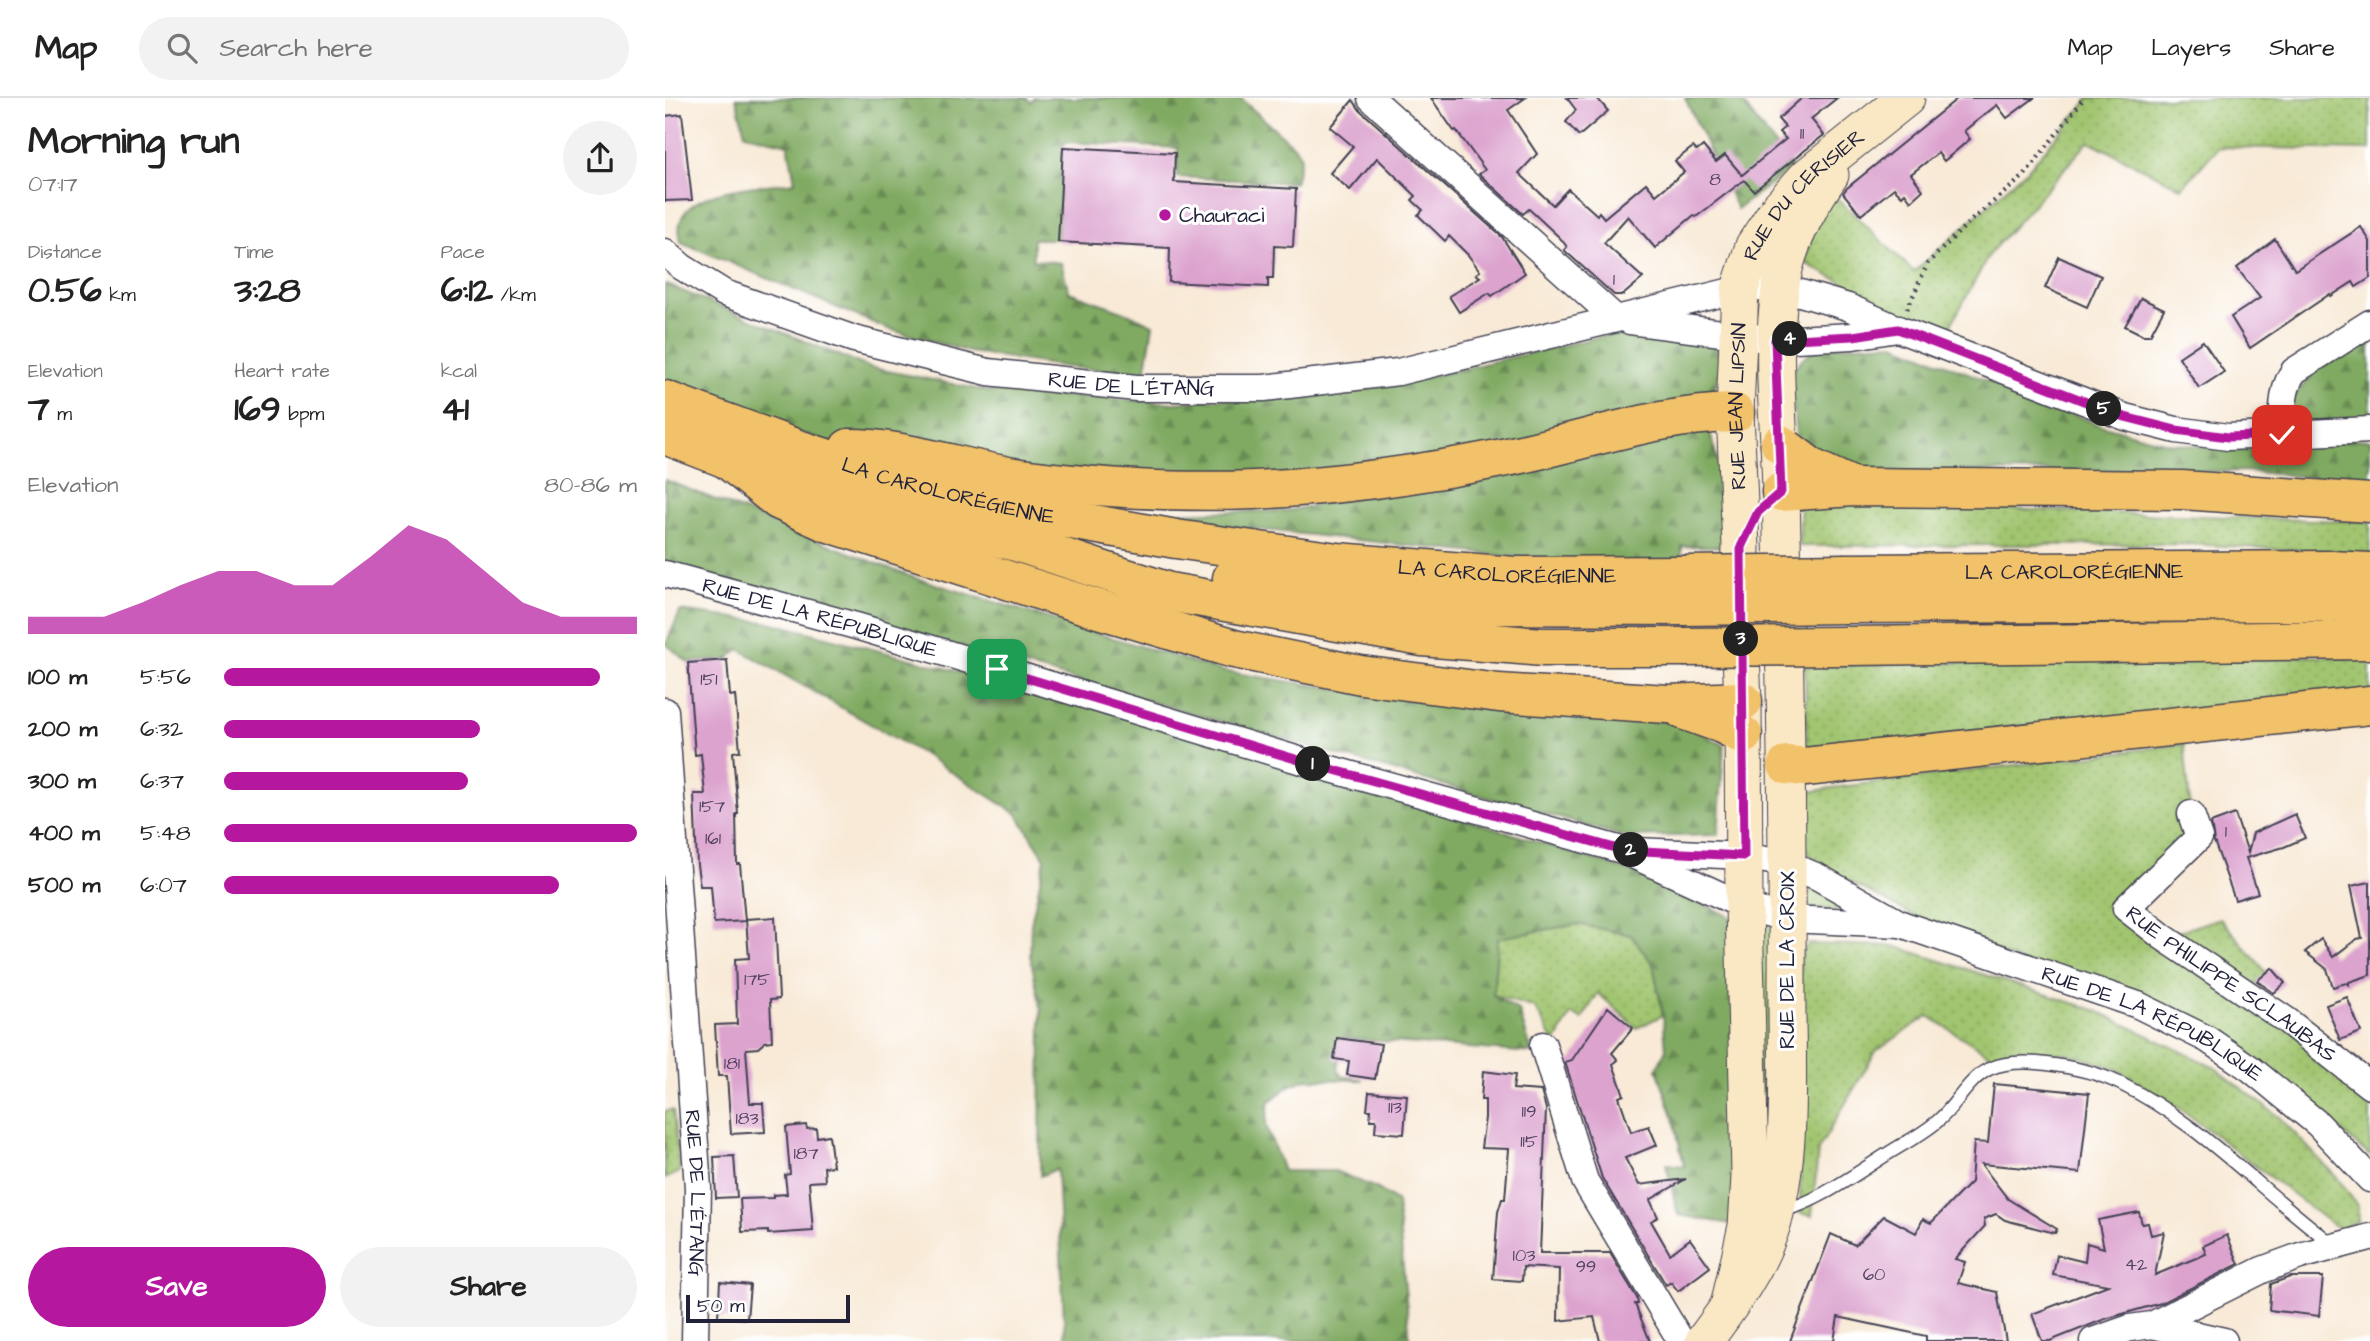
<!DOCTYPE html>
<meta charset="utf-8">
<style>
body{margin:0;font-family:"Architects Daughter",sans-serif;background:#f2f2f2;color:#222;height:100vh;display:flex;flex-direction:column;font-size:26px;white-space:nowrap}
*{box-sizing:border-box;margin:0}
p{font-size:23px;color:#767676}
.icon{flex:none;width:38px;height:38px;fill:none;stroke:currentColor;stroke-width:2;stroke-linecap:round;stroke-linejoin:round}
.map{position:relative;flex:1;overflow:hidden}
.side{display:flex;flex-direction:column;background:#fff;width:665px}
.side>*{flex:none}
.scale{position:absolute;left:21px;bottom:18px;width:164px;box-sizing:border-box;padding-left:7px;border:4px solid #22223b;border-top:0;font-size:19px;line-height:24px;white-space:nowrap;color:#22223b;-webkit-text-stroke:5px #fff;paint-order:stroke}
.pin{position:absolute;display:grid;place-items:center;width:60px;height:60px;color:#fff;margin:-30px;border-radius:14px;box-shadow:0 4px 10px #0006}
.km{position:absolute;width:35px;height:35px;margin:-18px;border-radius:50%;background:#222;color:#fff;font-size:19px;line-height:35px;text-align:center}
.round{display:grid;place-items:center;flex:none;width:74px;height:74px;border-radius:37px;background:#f2f2f2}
.headline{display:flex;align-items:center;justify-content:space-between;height:119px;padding:0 28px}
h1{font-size:38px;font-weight:700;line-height:52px}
.metrics{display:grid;grid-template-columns:repeat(3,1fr);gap:10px;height:119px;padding:7px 28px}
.metrics div{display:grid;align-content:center}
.metrics b{font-size:35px;font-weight:700}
.metrics small{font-size:19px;font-weight:400}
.metrics p{font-size:19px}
.chart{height:196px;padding:14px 28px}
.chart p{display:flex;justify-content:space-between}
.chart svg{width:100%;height:126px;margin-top:7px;fill:#b5179e;opacity:.7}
.primary-button{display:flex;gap:14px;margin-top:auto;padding:14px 28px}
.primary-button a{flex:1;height:80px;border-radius:42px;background:#b5179e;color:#fff;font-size:28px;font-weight:700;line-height:80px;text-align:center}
.primary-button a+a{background:#f2f2f2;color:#222}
ul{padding:0 28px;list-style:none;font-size:23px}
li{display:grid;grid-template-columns:112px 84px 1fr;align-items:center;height:52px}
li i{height:18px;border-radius:9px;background:#b5179e}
header{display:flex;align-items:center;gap:42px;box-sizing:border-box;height:98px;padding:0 35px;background:#fff;border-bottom:2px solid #e0e0e0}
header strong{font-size:33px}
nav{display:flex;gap:38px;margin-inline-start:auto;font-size:24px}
.search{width:490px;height:63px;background:#f2f2f2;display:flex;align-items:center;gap:18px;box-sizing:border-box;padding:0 24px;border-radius:38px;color:#767676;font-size:26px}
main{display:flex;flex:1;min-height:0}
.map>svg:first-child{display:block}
.grass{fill:url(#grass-dots);stroke:#627455;stroke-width:2}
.forest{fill:url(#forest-firs);stroke:#51664e;stroke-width:2}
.building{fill:#dca3cf}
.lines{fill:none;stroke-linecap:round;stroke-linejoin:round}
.lane-casing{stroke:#424052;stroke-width:15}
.street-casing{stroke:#424052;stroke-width:29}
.secondary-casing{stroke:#424052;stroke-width:39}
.highway-casing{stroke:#424052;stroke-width:41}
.path{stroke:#424052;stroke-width:4.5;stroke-dasharray:2 5;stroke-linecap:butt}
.lane{stroke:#fff;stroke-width:12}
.street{stroke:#fff;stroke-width:26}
.secondary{stroke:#fae7c3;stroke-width:37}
.highway{stroke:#f2c26a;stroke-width:38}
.highway-bridge-casing{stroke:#424052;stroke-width:41;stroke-linecap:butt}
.highway-bridge{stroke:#f2c26a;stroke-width:38}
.route-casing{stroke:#fff;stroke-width:14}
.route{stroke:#b5179e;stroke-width:9}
.poi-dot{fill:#b5179e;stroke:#fff;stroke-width:2.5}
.labels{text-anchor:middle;stroke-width:6;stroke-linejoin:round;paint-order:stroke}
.number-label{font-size:18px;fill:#504260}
.street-label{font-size:21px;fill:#22223b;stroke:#fff}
.poi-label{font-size:21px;fill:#22223b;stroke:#fff;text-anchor:start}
</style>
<header>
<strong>Map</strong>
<div class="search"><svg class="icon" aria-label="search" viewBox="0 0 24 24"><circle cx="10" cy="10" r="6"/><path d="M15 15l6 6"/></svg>Search here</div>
<nav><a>Map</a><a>Layers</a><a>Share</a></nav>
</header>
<main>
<section class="side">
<div class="headline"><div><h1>Morning run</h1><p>07:17</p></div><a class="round"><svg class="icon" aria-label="share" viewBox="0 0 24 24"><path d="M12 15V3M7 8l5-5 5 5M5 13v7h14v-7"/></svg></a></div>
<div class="metrics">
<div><p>Distance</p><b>0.56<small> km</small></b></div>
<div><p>Time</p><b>3:28</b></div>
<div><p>Pace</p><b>6:12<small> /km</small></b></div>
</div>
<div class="metrics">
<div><p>Elevation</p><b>7<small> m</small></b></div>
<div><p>Heart rate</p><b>169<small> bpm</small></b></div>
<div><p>kcal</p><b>41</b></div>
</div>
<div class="chart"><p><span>Elevation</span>80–86 m</p>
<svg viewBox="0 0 160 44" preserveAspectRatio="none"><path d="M0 44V38L10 38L20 38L30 33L40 27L50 22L60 22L70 27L80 27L90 17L100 6L110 11L120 22L130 33L140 38L150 38L160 38V44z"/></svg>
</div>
<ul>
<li><b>100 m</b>5:56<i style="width:91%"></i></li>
<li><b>200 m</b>6:32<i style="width:62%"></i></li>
<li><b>300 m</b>6:37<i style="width:59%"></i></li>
<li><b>400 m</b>5:48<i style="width:100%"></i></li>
<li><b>500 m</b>6:07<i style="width:81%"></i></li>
</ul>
<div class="primary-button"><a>Save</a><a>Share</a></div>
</section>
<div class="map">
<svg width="1705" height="1243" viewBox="0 0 1705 1243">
<defs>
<pattern id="grass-dots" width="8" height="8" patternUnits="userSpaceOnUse" patternTransform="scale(1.75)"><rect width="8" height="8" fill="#a1c56f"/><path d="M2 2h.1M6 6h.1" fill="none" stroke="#8aa961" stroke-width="1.8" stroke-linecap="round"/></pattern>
<pattern id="forest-firs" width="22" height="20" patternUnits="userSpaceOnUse" patternTransform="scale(1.75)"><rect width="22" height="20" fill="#80aa62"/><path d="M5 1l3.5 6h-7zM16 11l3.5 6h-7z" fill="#688a52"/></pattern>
</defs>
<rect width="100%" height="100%" fill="#fff"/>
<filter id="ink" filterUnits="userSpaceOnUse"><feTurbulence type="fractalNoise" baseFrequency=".0143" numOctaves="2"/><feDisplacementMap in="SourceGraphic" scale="14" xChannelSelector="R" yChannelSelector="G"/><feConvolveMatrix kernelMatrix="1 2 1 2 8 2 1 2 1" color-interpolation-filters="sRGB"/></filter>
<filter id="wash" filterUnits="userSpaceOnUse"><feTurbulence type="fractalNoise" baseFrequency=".00686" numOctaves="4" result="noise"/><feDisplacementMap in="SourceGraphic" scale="28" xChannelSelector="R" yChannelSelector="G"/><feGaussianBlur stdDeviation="1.57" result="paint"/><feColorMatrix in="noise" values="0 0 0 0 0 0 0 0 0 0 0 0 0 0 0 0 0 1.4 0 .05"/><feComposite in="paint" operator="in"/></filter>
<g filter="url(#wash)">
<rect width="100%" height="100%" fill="#f8ead7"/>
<g class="grass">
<polygon points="1425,0 1705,0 1705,52 1553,49 1517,90 1424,43 1325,155 1280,238 1140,165 1158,87 1249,174 1363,71"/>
<polygon points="1136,404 1705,424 1705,456 1522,446 1134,448"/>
<polygon points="1631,558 1705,560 1705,603 1159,655 1142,648 1140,568"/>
<path d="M1519 646 1526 716 1534 739 1461 810 1498 839 1555 820 1602 875 1582 895 1701 994 1705 1010V1058L1595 965 1254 821 1156 768C1131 750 1138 729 1137 701L1140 695 1167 690Z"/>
<polygon points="1136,791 1149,793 1195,814 1135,809"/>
<polygon points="913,826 966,837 988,866 998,917 972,930 933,895 917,921 906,916 890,945 870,910 828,897 833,840"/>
<polygon points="1093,827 1111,831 1111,1058 1090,1132"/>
<polygon points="1143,846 1229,848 1430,912 1549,969 1614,1019 1674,1082 1693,1109 1693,1123 1677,1131 1668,1127 1517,1012 1450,970 1402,955 1353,956 1330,960 1263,918 1211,953 1153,1052 1147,1118 1135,1115 1135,870 1136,856"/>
<polygon points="8,1012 15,1074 0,1081 0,1013"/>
</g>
<g class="forest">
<path d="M71 0H361L366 4 369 0H575L629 48 636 59 630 85 512 79 513 50 399 44 394 141H368V162L396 165 404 194 460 214 488 227 480 276 402 269 305 254 223 231 16 144C0 88 96 89 130 84L123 46 80 36Z"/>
<polygon points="1020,0 1074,0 1127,70 1072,111"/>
<polygon points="0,186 203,269 322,293 510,305 746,283 989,226 1044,234 1055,257 1057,270 1040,316 1076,449 1017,448 1017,477 441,415 621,413 837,371 547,391 255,374 0,291"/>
<polygon points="1700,242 1705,246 1705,332 1617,337 1627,300 1652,272"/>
<polygon points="1227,245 1435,327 1503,345 1582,352 1665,340 1705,342 1705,385 1580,373 1181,374 1131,337 1125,277 1137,261 1153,249"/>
<polygon points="0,382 244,478 557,573 718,598 1014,624 1059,647 1053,737 961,739 0,465"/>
<polygon points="15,513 108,525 536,637 974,776 1066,819 1078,953 1066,1126 1013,1117 1001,1066 1019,1068 1009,1021 992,971 1001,951 998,917 988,866 966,837 913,826 833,840 828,897 854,913 867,955 676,940 673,972 677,978 698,982 641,981 624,988 604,1004 601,1027 618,1073 670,1073 713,1091 732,1104 745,1243 400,1243 392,1071 375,1078 376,911 365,857 366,826 380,760 352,716 263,659 74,551 62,562 24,565 1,546"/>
</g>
<g id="blocks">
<g class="building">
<polygon points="766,0 860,0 843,12 872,56 854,75 888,107 903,91 932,117 934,114 939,120 981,85 991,97 1019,74 1010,63 1028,49 1032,53 1038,48 1051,64 1060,57 1077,77 1121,41 1114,34 1120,29 1113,21 1137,0 1172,0 1146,21 1159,37 1089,93 1079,82 1031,119 1029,117 990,150 963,118 939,145 978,180 958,197 949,197 899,152 902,149 895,140 864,111 858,116 814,76 820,72 791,32 789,33"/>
<polygon points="902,0 932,0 943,13 914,38 901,24 911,12"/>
<polygon points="1293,0 1369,0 1342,20 1332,7 1299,33 1305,41 1279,63 1273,55 1246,76 1258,92 1246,103 1240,95 1237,98 1229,90 1196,117 1178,95 1182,90"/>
<polygon points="688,2 695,12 837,139 860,175 827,198 824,195 794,214 784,198 815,179 811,176 815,173 803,157 784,138 780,143 753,117 758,112 747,102 751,98 712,60 685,92 665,75 688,48 665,29"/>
<polygon points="17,16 27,102 0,103 0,18"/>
<polygon points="398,49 510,55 509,84 631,91 628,149 609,148 608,180 603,180 603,189 504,184 505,150 393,144"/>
<polygon points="1696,129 1705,143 1705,180 1691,189 1688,184 1666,198 1665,196 1585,250 1566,219 1595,200 1572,170 1610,141 1630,172"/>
<polygon points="1394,159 1436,178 1422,209 1380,190"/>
<polygon points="1476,200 1499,211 1485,237 1478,237 1460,228"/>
<polygon points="1538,243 1559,274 1534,290 1514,259"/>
<polygon points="62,562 65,598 70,597 75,653 68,654 73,716 71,716 72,766 75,766 80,823 49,825 46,788 35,788 32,767 29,696 40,696 36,656 30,657 23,565"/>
<polygon points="1570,716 1583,755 1588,735 1630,716 1640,740 1619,749 1581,760 1593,795 1570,802 1549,743 1546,725"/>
<polygon points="1705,784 1705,877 1684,884 1684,887 1681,885 1668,889 1662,871 1640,854 1656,841 1668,859 1692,841 1697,840 1686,788"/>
<polygon points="110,819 114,901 105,902 107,943 100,944 93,950 81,951 85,1005 98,1005 100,1034 66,1036 62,978 53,978 50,927 72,926 70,861 84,860 81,821"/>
<polygon points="1607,870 1620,885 1609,895 1592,883"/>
<polygon points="1682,899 1696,934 1675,942 1661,907"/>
<polygon points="943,909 968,930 947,955 953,962 948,966 959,997 954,999 966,1034 984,1028 992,1047 960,1060 974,1087 1021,1081 985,1102 993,1119 986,1123 1005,1156 1025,1141 1045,1169 1013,1193 1006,1184 1001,1187 937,1080 900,964 907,962"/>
<polygon points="672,940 716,946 710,981 682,977 684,963 669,961"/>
<polygon points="818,973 850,977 848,991 876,993 881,1011 875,1155 945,1155 972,1200 973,1206 970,1206 985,1243 935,1243 929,1219 893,1223 894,1171 858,1169 857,1183 828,1181 833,1114 837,1101 840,1101 844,1051 816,1050 820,1020 820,1002 816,1002"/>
<polygon points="1329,986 1424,995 1415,1075 1316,1066 1343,1101 1392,1131 1390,1135 1340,1122 1331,1116 1319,1121 1320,1128 1290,1161 1300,1164 1293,1185 1332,1194 1341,1243 1261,1243 1261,1238 1173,1219 1169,1243 1125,1243 1166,1136 1190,1147 1219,1118 1251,1135 1258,1121 1266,1125 1306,1084 1309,1044 1323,1045"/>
<polygon points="704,994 742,997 739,1036 710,1034 711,1022 705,1022 706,1012 702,1012"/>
<polygon points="141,1027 142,1031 151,1030 152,1039 164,1037 168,1068 159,1069 160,1083 144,1084 148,1133 103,1136 103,1133 77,1134 75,1101 108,1100 108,1097 122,1096 120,1077 125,1076 121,1029"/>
<polygon points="69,1058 72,1099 51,1100 49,1059"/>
<polygon points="1474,1114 1477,1126 1483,1125 1486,1137 1499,1134 1490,1177 1541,1156 1538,1148 1562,1137 1574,1166 1496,1205 1440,1221 1385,1243 1377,1243 1367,1216 1443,1187 1388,1177 1392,1157 1420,1164 1422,1145 1439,1150 1433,1122"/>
<polygon points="1625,1179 1658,1179 1654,1218 1604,1212 1606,1186"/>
<polygon points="55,1184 85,1187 82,1221 53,1219"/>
</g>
</g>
</g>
<g filter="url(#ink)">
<use href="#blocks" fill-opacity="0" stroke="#424052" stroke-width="2"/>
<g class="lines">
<g class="lane-casing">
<path id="lane" d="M1115 1112C1146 1110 1203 1067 1232 1050 1247 1041 1264 1032 1276 1020 1292 1005 1304 981 1324 971 1341 963 1365 964 1382 966 1407 969 1431 974 1454 985 1535 1024 1598 1095 1670 1148"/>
</g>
<g class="street-casing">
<g id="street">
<polyline points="706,0 950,220"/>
<path id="s1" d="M0 154 17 169 59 195 189 241 323 274 471 290H599L733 274 1075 191 1115 189 1183 209 1233 231 1460 319 1511 332 1563 339 1705 332"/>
<polyline points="965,223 1110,242 1188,238 1233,231"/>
<path d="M1617 337C1618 315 1616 292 1629 273L1705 225"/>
<path id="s2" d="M0 476 191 528 637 663 957 752 1079 808 1122 821 1236 826"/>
<path id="s3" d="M0 613 33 1090 30 1243"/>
<path id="s4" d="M1526 716 1534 739 1461 810 1498 839 1621 922 1705 988"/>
<path id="s5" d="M972 753 1079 758 1122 766 1153 779 1236 826 1473 907 1542 941 1586 971 1653 1026 1705 1081"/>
<polyline points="878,947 920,1083 1016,1243"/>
<polyline points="1487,1227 1597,1172 1635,1158 1705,1139"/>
<polyline points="1428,1243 1465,1230 1487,1227 1559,1243"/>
</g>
</g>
<g class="secondary-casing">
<g id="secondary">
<path id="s6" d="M1065 1204 1082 1128 1085 1078 1079 808 1078 603 1074 510 1076 449 1070 315 1075 191 1089 148 1114 110 1143 78 1241 0"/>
<path d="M1039 1243C1065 1208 1096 1166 1108 1123 1129 1046 1121 963 1122 884 1123 721 1120 559 1116 396 1115 329 1105 259 1115 192 1120 152 1142 110 1165 77"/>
</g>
</g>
<g class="highway-casing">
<g id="highway">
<path id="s7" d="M0 302 130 350 226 381 357 413 511 441 672 464 850 478 1017 477"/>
<polyline points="0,337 62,361 218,410 351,444 504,494 757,539 878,549 1018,549"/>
<polyline points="1115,346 1147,370 1186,388"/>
<path d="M184 350C243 350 299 372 356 380 433 390 512 395 589 392 674 388 758 376 842 359 918 344 992 316 1070 315"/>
<polyline points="62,361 113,402 161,424 430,510 569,551 696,577 834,595 1003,606 1078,603"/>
<polyline points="1116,394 1188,389 1517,392 1705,405"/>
<path id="s8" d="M1180 475 1666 472 1705 474"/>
<polyline points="567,480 668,494 804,507 1017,508"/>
<polyline points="1181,506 1660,504 1705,507"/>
<polyline points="1183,548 1705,542"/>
<polyline points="1018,612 1057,626 1078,637"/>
<polyline points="1122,667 1140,669 1705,607"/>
</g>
</g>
<polyline class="path" points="1242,211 1263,165 1303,125 1359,78 1419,0"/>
<use href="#lane" class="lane"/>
<use href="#street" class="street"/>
<use href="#secondary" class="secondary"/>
<use href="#highway" class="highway"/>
<g class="highway-bridge-casing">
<g id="highway-bridge">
<polyline points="1017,477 1180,475"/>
<polyline points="1017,508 1181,506"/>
<polyline points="1018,549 1183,548"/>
</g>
</g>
<use href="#highway-bridge" class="highway-bridge"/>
</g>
</g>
<g class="lines" filter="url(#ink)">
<g class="route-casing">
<polyline id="route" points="332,571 637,663 957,752 1079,758 1076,449 1093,414 1116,394 1110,242 1188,238 1233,231 1460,319 1511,332 1563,339 1617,337"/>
</g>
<use href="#route" class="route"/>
</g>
<circle class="poi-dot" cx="500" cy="117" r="7"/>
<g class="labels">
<g class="number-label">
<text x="1137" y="41">11</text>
<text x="1050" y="87">8</text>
<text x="949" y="187">1</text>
<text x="44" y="587">151</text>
<text x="47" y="714">157</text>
<text x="1561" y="739">1</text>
<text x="48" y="746">161</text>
<text x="92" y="887">175</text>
<text x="67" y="971">181</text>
<text x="730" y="1015">113</text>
<text x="864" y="1019">119</text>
<text x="82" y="1026">183</text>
<text x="864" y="1049">115</text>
<text x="141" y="1061">187</text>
<text x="859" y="1163">103</text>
<text x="1471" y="1172">42</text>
<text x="921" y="1174">99</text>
<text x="1209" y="1182">60</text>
</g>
<g class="street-label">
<text dy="7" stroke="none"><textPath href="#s6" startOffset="1132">RUE DU CERISIER</textPath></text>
<text dy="7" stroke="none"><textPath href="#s1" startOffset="492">RUE DE L'ÉTANG</textPath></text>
<text dy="7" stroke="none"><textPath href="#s6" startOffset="898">RUE JEAN LIPSIN</textPath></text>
<text dy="7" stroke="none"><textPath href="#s7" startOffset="298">LA CAROLORÉGIENNE</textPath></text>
<text dy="7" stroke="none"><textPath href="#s7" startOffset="864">LA CAROLORÉGIENNE</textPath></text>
<text dy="7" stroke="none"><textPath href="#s8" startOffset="229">LA CAROLORÉGIENNE</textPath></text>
<text dy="7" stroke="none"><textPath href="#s2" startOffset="161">RUE DE LA RÉPUBLIQUE</textPath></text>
<text transform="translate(1122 862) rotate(-90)" y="7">RUE DE LA CROIX</text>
<text dy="7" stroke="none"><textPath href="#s4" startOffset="256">RUE PHILIPPE SCLAUBAS</textPath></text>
<text dy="7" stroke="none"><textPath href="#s5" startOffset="551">RUE DE LA RÉPUBLIQUE</textPath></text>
<text dy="7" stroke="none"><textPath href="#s3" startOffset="483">RUE DE L'ÉTANG</textPath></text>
</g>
<g class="poi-label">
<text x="514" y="124">Chauraci</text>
</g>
</g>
</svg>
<div class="scale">50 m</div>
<div class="pin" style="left:332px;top:571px;background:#1e9e55"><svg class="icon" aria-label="arrive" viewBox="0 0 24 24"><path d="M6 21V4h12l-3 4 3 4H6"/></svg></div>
<div class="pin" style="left:1617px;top:337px;background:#d93025"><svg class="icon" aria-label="check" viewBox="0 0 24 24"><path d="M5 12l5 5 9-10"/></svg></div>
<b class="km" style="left:648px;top:666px">1</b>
<b class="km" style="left:966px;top:752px">2</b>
<b class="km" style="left:1076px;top:541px">3</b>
<b class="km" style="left:1125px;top:241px">4</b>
<b class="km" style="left:1439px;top:311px">5</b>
</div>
</main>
